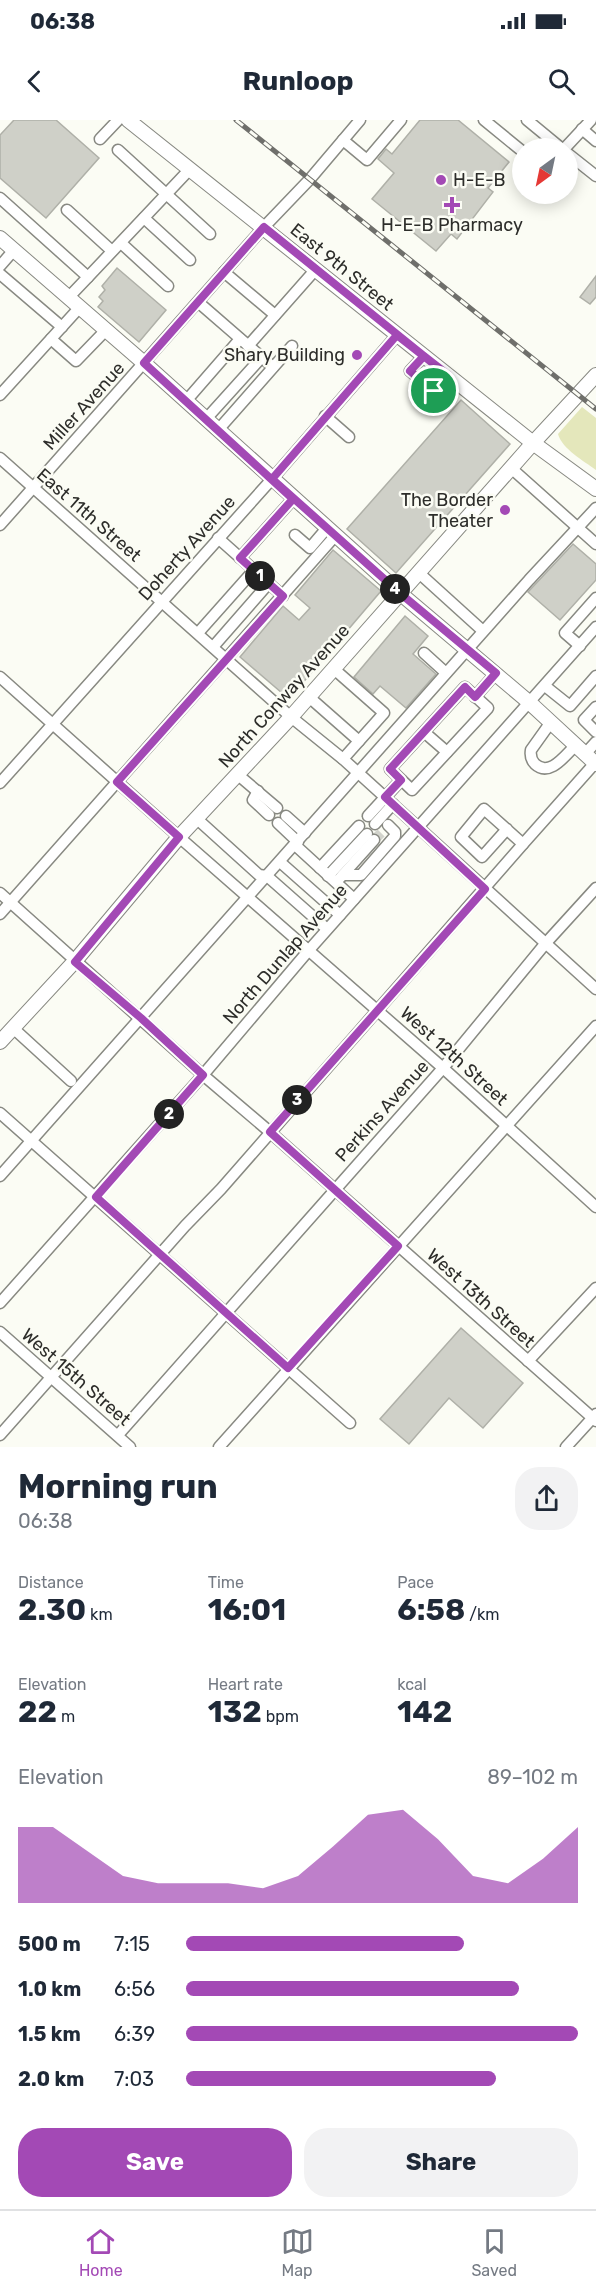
<!DOCTYPE html>
<meta charset="utf-8">
<style>
body{margin:0;font-family:Rubik,sans-serif;background:#f2f2f3;color:#1f2937;height:100vh;display:flex;flex-direction:column;font-size:22px;white-space:nowrap}
*{box-sizing:border-box;margin:0}
p{font-size:20px;color:#747a83}
.icon{flex:none;width:33px;height:33px;fill:none;stroke:currentColor;stroke-width:2;stroke-linecap:round;stroke-linejoin:round}
.map{position:relative;height:1327px;overflow:hidden}
.sheet{display:flex;flex-direction:column;background:#fff;flex:1}
.sheet>*{flex:none}
.needle{width:39px;rotate:213deg}
.fabs{position:absolute;left:512px;top:18px;display:grid;gap:12px}
.fabs a{display:grid;place-items:center;width:66px;height:66px;border-radius:50%;background:#fff;box-shadow:0 3px 15px #0003;font-size:30px}
.pin{position:absolute;display:grid;place-items:center;width:51px;height:51px;color:#fff;margin:-26px;border:3px solid #fff;border-radius:50%;box-shadow:0 2px 6px #0007}
.km{position:absolute;width:30px;height:30px;margin:-15px;border-radius:50%;background:#222;color:#fff;font-size:16px;line-height:30px;text-align:center}
.round{display:grid;place-items:center;flex:none;width:63px;height:63px;border-radius:24px;background:#f2f2f3}
.overview{display:flex;align-items:center;justify-content:space-between;height:102px;padding:0 18px}
h1{font-size:33px;font-weight:700;line-height:45px}
.metrics{display:grid;grid-template-columns:repeat(3,1fr);gap:9px;height:102px;padding:6px 18px}
.metrics div{display:grid;align-content:center}
.metrics b{font-size:30px;font-weight:700}
.metrics small{font-size:16px;font-weight:400}
.metrics p{font-size:16px}
.chart{height:168px;padding:12px 18px}
.chart p{display:flex;justify-content:space-between}
.chart svg{width:100%;height:108px;margin-top:6px;fill:#a349b5;opacity:.7}
.primary-button{display:flex;gap:12px;margin-top:auto;padding:12px 18px}
.primary-button a{flex:1;height:69px;border-radius:24px;background:#a349b5;color:#fff;font-size:24px;font-weight:700;line-height:69px;text-align:center}
.primary-button a+a{background:#f2f2f3;color:#1f2937}
ul{padding:0 18px;list-style:none;font-size:20px}
li{display:grid;grid-template-columns:96px 72px 1fr;align-items:center;height:45px}
li i{height:15px;border-radius:8px;background:#a349b5}
.status{display:flex;justify-content:space-between;align-items:center;height:42px;padding:0 30px;background:#fff;direction:ltr}
.status svg{height:16px;fill:currentColor}
header{display:flex;justify-content:space-between;align-items:center;height:78px;padding:0 18px;background:#fff;font-size:27px;font-weight:700}
.menu{display:flex;justify-content:space-around;align-items:center;height:84px;border-top:2px solid #e0e1e3;background:#fff;font-size:16px;color:#747a83}
.menu a{display:grid;justify-items:center;gap:3px}
.menu .on{color:#a349b5}
.map>svg:first-child{display:block}
.green{fill:#e4e7bb}
.building{fill:#cfd0c8;stroke:#afb0a8;stroke-width:1.5}
.lines{fill:none;stroke-linecap:round;stroke-linejoin:round}
.minor-tunnel{stroke:#d2d3cc;stroke-width:10;stroke-dasharray:10 5;stroke-linecap:butt}
.minor-casing{stroke:#888982;stroke-width:13}
.major-casing{stroke:#888982;stroke-width:16}
.minor{stroke:#fff;stroke-width:10}
.major{stroke:#fff;stroke-width:14}
.rail-casing{stroke:#6f6f6b;stroke-width:5}
.rail{stroke:#fbfcf4;stroke-width:3;stroke-dasharray:9;stroke-linecap:butt}
.route-casing{stroke:#fff;stroke-width:12}
.route{stroke:#a349b5;stroke-width:8}
.poi-dot{fill:#a349b5;stroke:#fbfcf4;stroke-width:2}
.labels{text-anchor:middle;stroke-width:5;stroke-linejoin:round;paint-order:stroke}
.poi-label{font-size:18px;fill:#2d2d2a;stroke:#fbfcf4;text-anchor:end}
.street-label{font-size:18px;fill:#2d2d2a;stroke:#fbfcf4}
</style>
<div class="status"><b>06:38</b><svg viewBox="0 0 49 12"><path d="M0 12V9h3v3zM5 12V6h3v6zM10 12V3h3v9zM15 12V0h3v12zM26 1h20v11H26zM47 4h2v5h-2z"/></svg></div>
<header><svg class="icon" aria-label="back" viewBox="0 0 24 24"><path d="M15 5l-7 7 7 7"/></svg>Runloop<svg class="icon" aria-label="search" viewBox="0 0 24 24"><circle cx="10" cy="10" r="6"/><path d="M15 15l6 6"/></svg></header>
<div class="map">
<svg width="596" height="1327" viewBox="0 0 596 1327">
<rect width="100%" height="100%" fill="#fbfcf4"/>
<path class="green" d="M582 287 596 298V350C584 341 562 329 558 314Z"/>
<g class="building">
<polygon points="14,0 56,0 99,38 46,98 0,58 0,15"/>
<polygon points="420,0 458,0 509,42 488,68 493,72 457,119 451,114 436,131 372,79 394,53 378,39 386,29 392,34"/>
<polygon points="117,148 166,190 139,222 98,187 103,181 99,177 105,170 102,166"/>
<polygon points="596,156 596,177 590,184 580,177"/>
<polygon points="461,280 510,324 396,453 347,409"/>
<polygon points="573,424 596,444 596,460 560,500 528,472"/>
<polygon points="333,430 381,471 289,579 240,537 283,486 299,500 310,488 295,475"/>
<polygon points="405,496 428,516 413,534 436,554 406,588 380,566 373,574 354,557"/>
<polygon points="461,1208 523,1263 483,1308 449,1278 409,1324 380,1299"/>
</g>
<g class="lines">
<polyline class="minor-tunnel" points="374,720 383,711"/>
<g class="minor-casing">
<g id="minor">
<polyline points="484,0 522,31"/>
<polyline points="527,0 561,28"/>
<polyline points="582,9 596,21"/>
<polyline points="100,19 118,0"/>
<polyline points="343,20 367,40 401,0"/>
<polyline points="565,28 591,0"/>
<polyline points="118,30 210,114"/>
<polyline points="567,33 596,56"/>
<polyline points="0,78 88,157 68,178"/>
<polyline points="67,90 112,131"/>
<polyline points="144,98 190,140"/>
<polyline points="121,123 168,166"/>
<polyline points="0,146 14,130"/>
<polyline points="224,152 275,195"/>
<polyline points="0,154 62,207"/>
<polyline points="88,157 190,49"/>
<polyline points="198,182 273,247"/>
<polyline points="51,219 76,241 106,210"/>
<polyline points="248,226 316,149"/>
<polyline points="424,236 410,251 434,271 448,255"/>
<polyline points="0,275 80,187"/>
<polyline points="186,281 240,219"/>
<polyline points="325,296 349,317"/>
<polyline points="206,299 262,237"/>
<polyline points="218,310 292,226"/>
<polyline points="0,338 291,597 343,639 596,869"/>
<polyline points="511,348 596,424"/>
<polyline points="0,405 264,107 310,59 360,0"/>
<polyline points="295,415 310,428 327,408"/>
<polyline points="218,418 283,476"/>
<polyline points="240,438 293,379"/>
<polyline points="419,453 483,511"/>
<polyline points="198,513 254,450"/>
<polyline points="580,526 565,513 596,478"/>
<polyline points="213,527 269,463"/>
<polyline points="424,533 446,553"/>
<polyline points="334,549 384,593 343,639"/>
<polyline points="0,557 179,717 443,948 596,1087"/>
<polyline points="545,566 570,586 596,556"/>
<polygon points="465,567 488,588 412,670 390,649"/>
<polyline points="309,577 359,621"/>
<polyline points="475,577 496,553"/>
<polyline points="596,587 584,600 596,612"/>
<path d="M551 602 531 630C530 636 531 640 535 644 550 658 566 634 576 625"/>
<polyline points="424,612 447,632"/>
<polyline points="585,634 596,622"/>
<polyline points="237,654 277,688"/>
<polyline points="0,663 272,359 397,215"/>
<polyline points="258,671 253,680 269,695"/>
<polyline points="286,696 305,713"/>
<polyline points="368,696 401,660"/>
<polyline points="196,698 259,755 267,756 327,809"/>
<polyline points="278,703 298,722"/>
<polyline points="375,704 393,684"/>
<polyline points="507,709 482,737 461,717 484,689 523,724 595,643"/>
<polyline points="295,725 354,779"/>
<polyline points="280,742 340,795"/>
<polyline points="320,748 359,706"/>
<polyline points="343,755 361,755 395,716 395,712 388,705"/>
<polyline points="328,756 367,714"/>
<polyline points="340,758 374,720"/>
<polyline points="0,773 203,955 270,1012 596,1301"/>
<polyline points="0,794 335,416"/>
<polyline points="13,908 71,961"/>
<polyline points="0,993 350,1303"/>
<polyline points="0,1056 529,460 596,388"/>
<polyline points="0,1183 203,955 309,830 596,507"/>
<polyline points="0,1212 130,1327"/>
<polyline points="528,1241 596,1168"/>
<polyline points="0,1315 185,1106 221,1069 523,724"/>
<polyline points="118,1315 443,948 545,824 596,768"/>
<polyline points="219,1327 596,906"/>
<polyline points="566,1327 596,1294"/>
</g>
</g>
<g class="major-casing">
<g id="major">
<polyline points="128,0 533,323 596,369"/>
<polyline points="0,118 144,243 401,474 530,583 596,644"/>
<polyline points="0,922 75,841 179,717 291,597 533,323 596,255"/>
</g>
</g>
<use href="#minor" class="minor"/>
<use href="#major" class="major"/>
<g class="rail-casing">
<polyline id="rail" points="236,0 596,289"/>
</g>
<use href="#rail" class="rail"/>
</g>
<g class="lines">
<g class="route-casing">
<polyline id="route" points="434,271 410,251 424,236 264,107 144,243 293,379 240,438 283,476 117,662 179,717 75,842 141,898 203,955 96,1077 288,1248 398,1126 270,1012 485,769 385,677 401,660 390,649 465,567 475,577 496,553 401,474 272,359 397,215 448,255 434,271"/>
</g>
<use href="#route" class="route"/>
</g>
<g class="poi-dot">
<circle cx="441" cy="60" r="6"/>
<path d="M449 76h6v6h6v6h-6v6h-6v-6h-6v-6h6z"/>
<circle cx="357" cy="235" r="6"/>
<circle cx="505" cy="390" r="6"/>
</g>
<g class="labels">
<g class="poi-label">
<text x="453" y="66" text-anchor="start">H-E-B</text>
<text x="452" y="111" text-anchor="middle">H-E-B Pharmacy</text>
<text x="345" y="241">Shary Building</text>
<text x="493" y="386">The Border<tspan x="493" dy="21">Theater</tspan></text>
</g>
<g class="street-label">
<text transform="translate(342 147) rotate(39)" y="6">East 9th Street</text>
<text transform="translate(84 286) rotate(-48)" y="6">Miller Avenue</text>
<text transform="translate(89 395) rotate(41)" y="6">East 11th Street</text>
<text transform="translate(187 428) rotate(-48)" y="6">Doherty Avenue</text>
<text transform="translate(284 576) rotate(-48)" y="6">North Conway Avenue</text>
<text transform="translate(285 834) rotate(-49)" y="6">North Dunlap Avenue</text>
<text transform="translate(454 936) rotate(42)" y="6">West 12th Street</text>
<text transform="translate(382 991) rotate(-48)" y="6">Perkins Avenue</text>
<text transform="translate(481 1178) rotate(42)" y="6">West 13th Street</text>
<text transform="translate(76 1257) rotate(41)" y="6">West 15th Street</text>
</g>
</g>
</svg>
<div class="fabs">
<a><svg class="needle" viewBox="-14 -14 28 28"><path d="M0-13l5 13h-10z" fill="#e53935"/><path d="M0 13l5-13h-10z" fill="#747a83"/></svg></a>
</div>
<div class="pin" style="left:434px;top:271px;background:#1e9e55"><svg class="icon" aria-label="arrive" viewBox="0 0 24 24"><path d="M6 21V4h12l-3 4 3 4H6"/></svg></div>
<b class="km" style="left:260px;top:456px">1</b>
<b class="km" style="left:169px;top:994px">2</b>
<b class="km" style="left:297px;top:980px">3</b>
<b class="km" style="left:395px;top:469px">4</b>
</div>
<section class="sheet">
<div class="overview"><div><h1>Morning run</h1><p>06:38</p></div><a class="round"><svg class="icon" aria-label="share" viewBox="0 0 24 24"><path d="M12 15V3M7 8l5-5 5 5M5 13v7h14v-7"/></svg></a></div>
<div class="metrics">
<div><p>Distance</p><b>2.30<small> km</small></b></div>
<div><p>Time</p><b>16:01</b></div>
<div><p>Pace</p><b>6:58<small> /km</small></b></div>
</div>
<div class="metrics">
<div><p>Elevation</p><b>22<small> m</small></b></div>
<div><p>Heart rate</p><b>132<small> bpm</small></b></div>
<div><p>kcal</p><b>142</b></div>
</div>
<div class="chart"><p><span>Elevation</span>89–102 m</p>
<svg viewBox="0 0 160 44" preserveAspectRatio="none"><path d="M0 44V13L10 13L20 23L30 33L40 36L50 36L60 36L70 38L80 33L90 21L100 8L110 6L120 18L130 33L140 36L150 26L160 13V44z"/></svg>
</div>
<ul>
<li><b>500 m</b>7:15<i style="width:71%"></i></li>
<li><b>1.0 km</b>6:56<i style="width:85%"></i></li>
<li><b>1.5 km</b>6:39<i style="width:100%"></i></li>
<li><b>2.0 km</b>7:03<i style="width:79%"></i></li>
</ul>
<div class="primary-button"><a>Save</a><a>Share</a></div>
</section>
<nav class="menu">
<a class="on"><svg class="icon" aria-label="home" viewBox="0 0 24 24"><path d="M3 11l9-7 9 7M6 9v11h12V9"/></svg>Home</a>
<a><svg class="icon" aria-label="map" viewBox="0 0 24 24"><path d="M3 6l6-2 6 2 6-2v14l-6 2-6-2-6 2zM9 4v14M15 6v14"/></svg>Map</a>
<a><svg class="icon" aria-label="saved" viewBox="0 0 24 24"><path d="M7 4h10v16l-5-4-5 4z"/></svg>Saved</a>
</nav>
